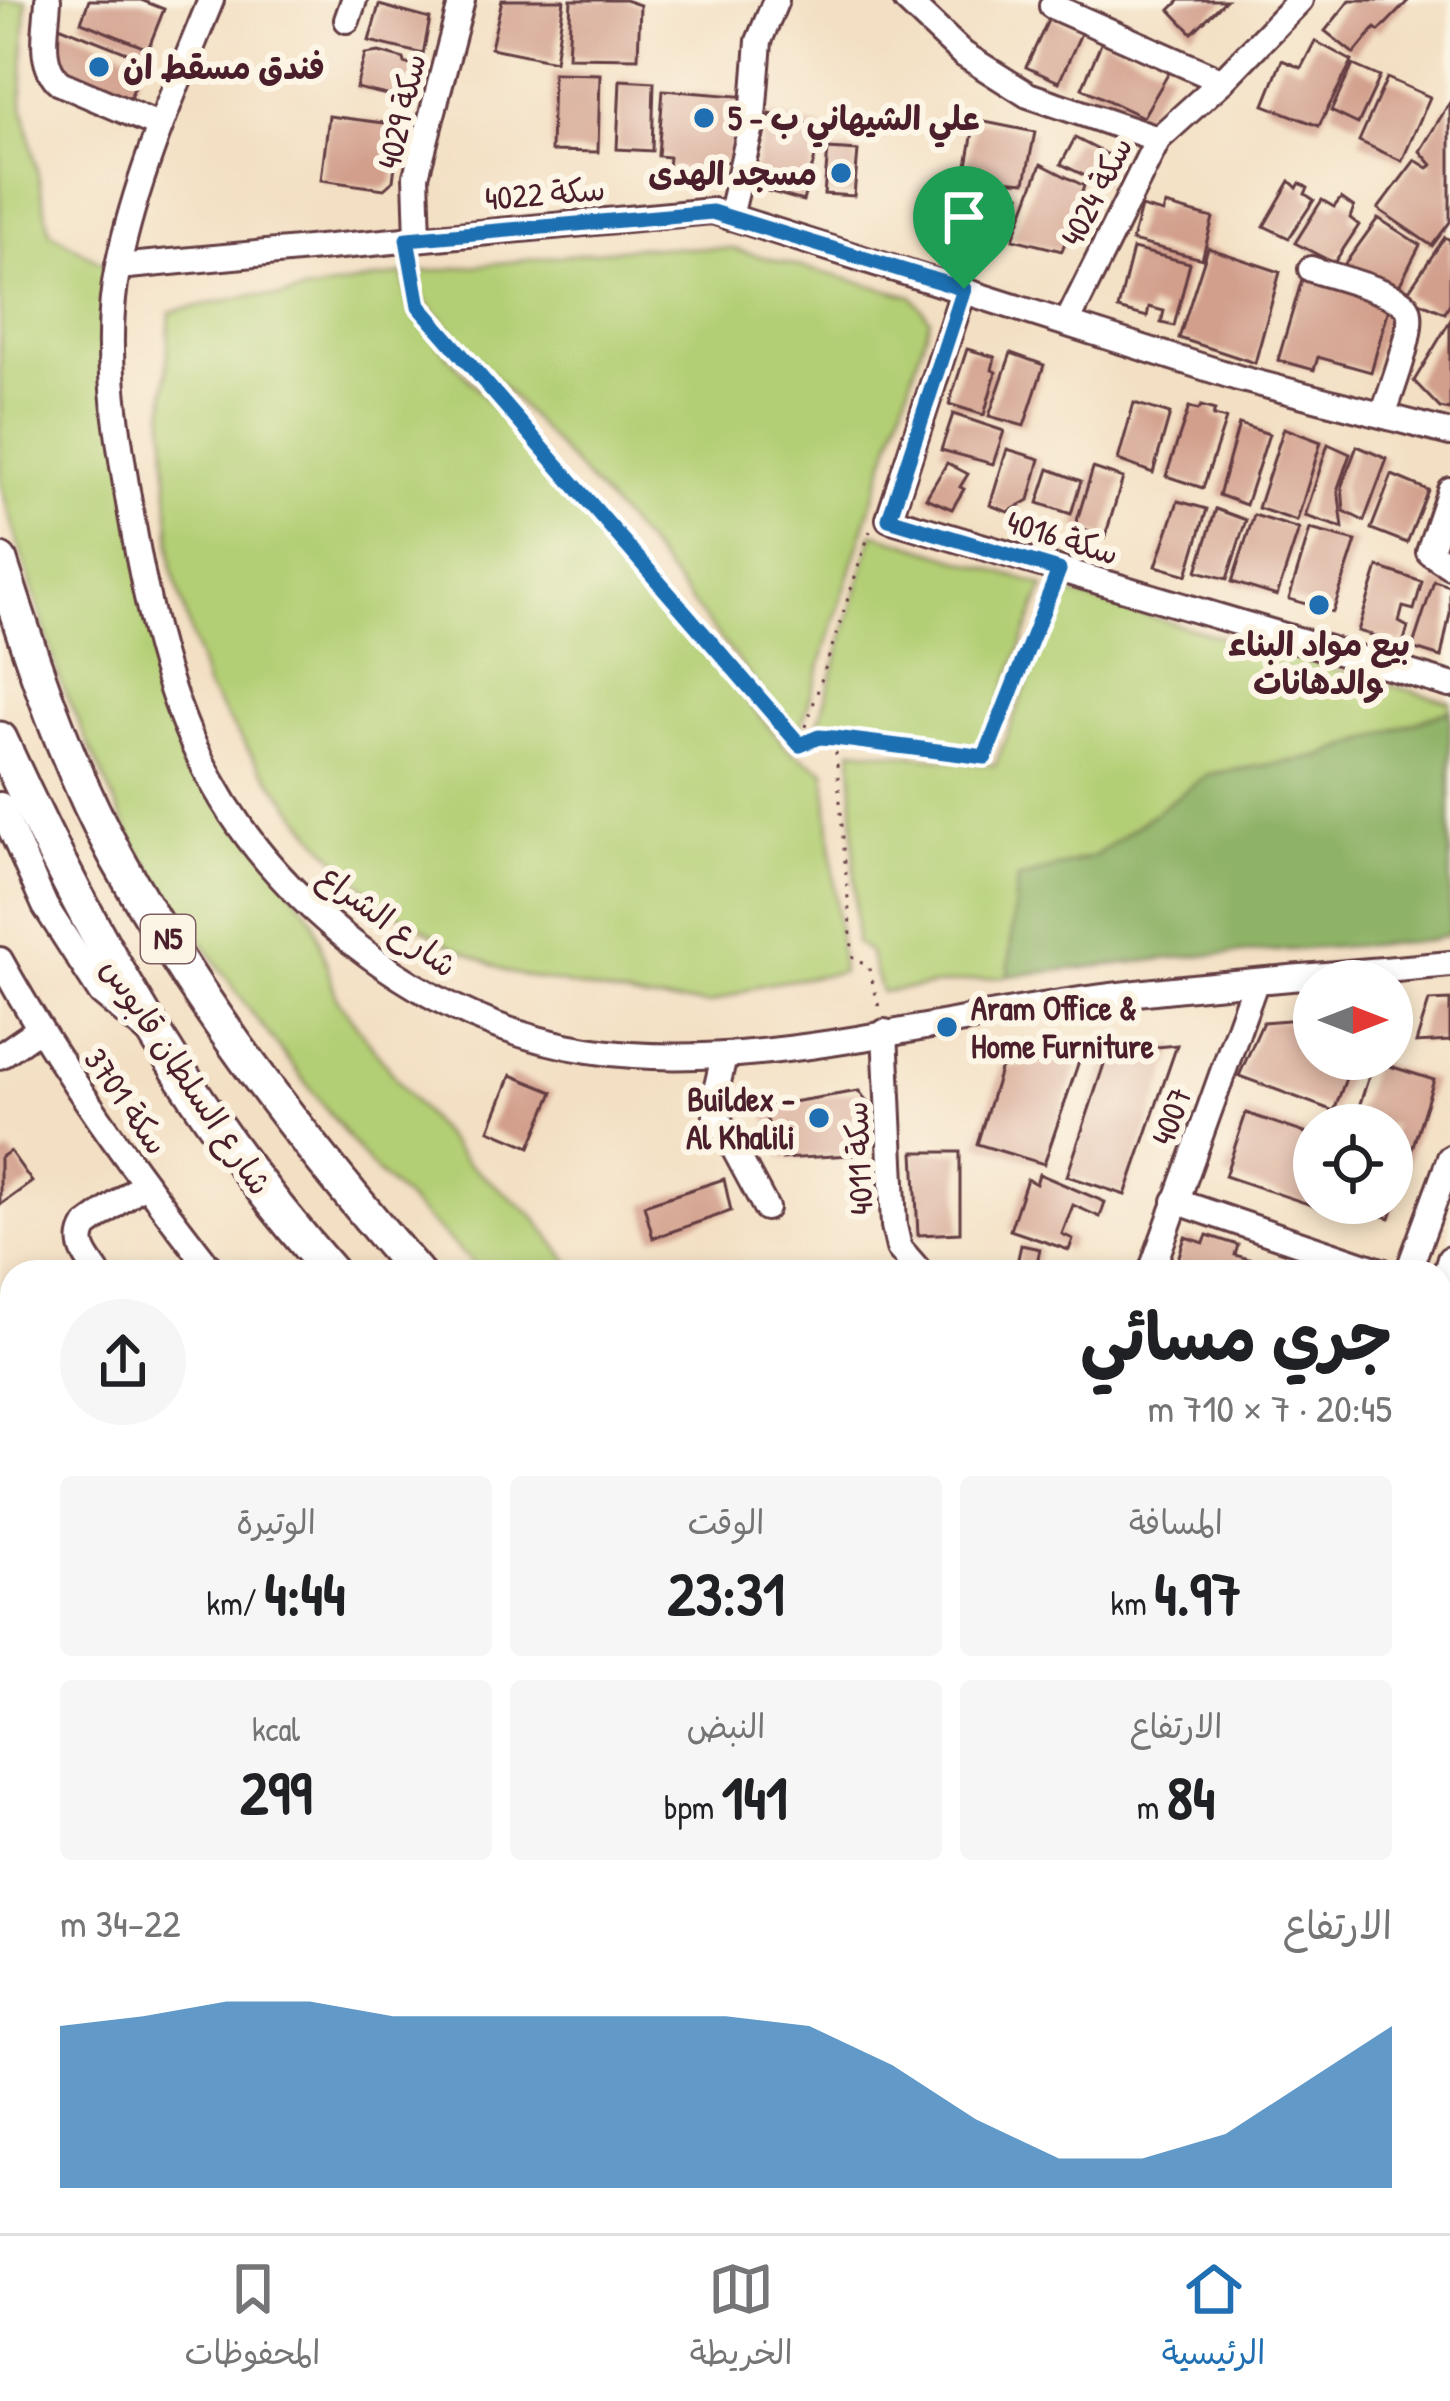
<!DOCTYPE html>
<html lang="ar">
<meta charset="utf-8">
<style>
body{margin:0;font-family:"Patrick Hand","Playpen Sans Arabic",sans-serif;background:#f6f6f6;color:#202124;direction:rtl;height:100vh;display:flex;flex-direction:column;font-size:45px;white-space:nowrap}
*{box-sizing:border-box;margin:0}
p{font-size:39px;color:#757577}
.icon{flex:none;width:66px;height:66px;fill:none;stroke:currentColor;stroke-width:2;stroke-linecap:round;stroke-linejoin:round}
.map{position:relative;flex:1;overflow:hidden;direction:ltr}
.details{position:absolute;left:0px;top:1260px;width:1452px;height:975px;display:flex;flex-direction:column;background:#fff;border-radius:36px 36px 0 0;box-shadow:0 6px 18px #0003;direction:rtl}
.details>*{flex:none}
.needle{width:78px;rotate:90deg}
.tools{position:absolute;left:1293px;top:960px;display:grid;gap:24px}
.tools a{display:grid;place-items:center;width:120px;height:120px;border-radius:50%;background:#fff;box-shadow:0 6px 18px #0003;font-size:60px}
.pin{position:absolute;display:grid;place-items:center;width:102px;height:102px;color:#fff;margin:-123px -51px;border-radius:50% 50% 50% 0;rotate:-45deg;box-shadow:0 0 12px #0007}
.pin .icon{rotate:45deg}
.round{display:grid;place-items:center;flex:none;width:126px;height:126px;border-radius:63px;background:#f6f6f6}
.headline{display:flex;align-items:center;justify-content:space-between;height:204px;padding:0 60px}
h1{font-size:66px;font-weight:700;line-height:90px}
.figures{display:grid;grid-template-columns:repeat(3,1fr);gap:18px;height:204px;padding:12px 60px}
.figures div{display:grid;align-content:center;border-radius:12px;background:#f6f6f6;text-align:center}
.figures b{font-size:60px;font-weight:700}
.figures small{font-size:33px;font-weight:400}
.figures p{font-size:33px}
.chart{height:336px;padding:24px 60px}
.chart p{display:flex;justify-content:space-between}
.chart svg{width:100%;height:216px;margin-top:12px;fill:#1f6fb2;opacity:.7}
.tabs{display:flex;justify-content:space-around;align-items:center;height:168px;border-top:3px solid #e0e0e0;background:#fff;font-size:33px;color:#757577}
.tabs a{display:grid;justify-items:center;gap:6px}
.tabs .current{color:#1f6fb2}
.map>svg:first-child{display:block}
.green{fill:#b3cf75;stroke:#7e7750;stroke-width:3}
.forest{fill:#8eb266;stroke:#6c6848;stroke-width:3}
.building{fill:#d29f8c}
.lines{fill:none;stroke-linecap:round;stroke-linejoin:round}
.minor-casing{stroke:#633c42;stroke-width:30}
.major-casing{stroke:#633c42;stroke-width:36}
.highway-casing{stroke:#633c42;stroke-width:39}
.path{stroke:#633c42;stroke-width:3;stroke-dasharray:3 9;stroke-linecap:butt}
.minor{stroke:#fff;stroke-width:24}
.major{stroke:#fff;stroke-width:30}
.highway{stroke:#fff;stroke-width:33}
.route-casing{stroke:#fff;stroke-width:24}
.route{stroke:#1f6fb2;stroke-width:15}
.poi-dot{fill:#1f6fb2;stroke:#fcf5e5;stroke-width:4.5}
.labels{text-anchor:middle;stroke-width:12;stroke-linejoin:round;paint-order:stroke}
.shield{fill:#fcf5e5;stroke:#7f5f63;stroke-width:3}
.shield-label{font-size:30px;font-weight:bold;fill:#4a1f2b}
.poi-label{font-size:33px;font-weight:bold;fill:#4a1f2b;stroke:#fcf5e5;text-anchor:start}
.street-label{font-size:33px;fill:#4a1f2b;stroke:#fcf5e5}
</style>
<div class="map">
<svg width="1450" height="2233" viewBox="0 0 1450 2233">
<rect width="100%" height="100%" fill="#fcf5e5"/>
<filter id="ink" filterUnits="userSpaceOnUse"><feTurbulence type="fractalNoise" baseFrequency=".00833" numOctaves="2"/><feDisplacementMap in="SourceGraphic" scale="24" xChannelSelector="R" yChannelSelector="G"/><feConvolveMatrix kernelMatrix="1 2 1 2 8 2 1 2 1" color-interpolation-filters="sRGB"/></filter>
<filter id="wash" filterUnits="userSpaceOnUse"><feTurbulence type="fractalNoise" baseFrequency=".004" numOctaves="4" result="noise"/><feDisplacementMap in="SourceGraphic" scale="48" xChannelSelector="R" yChannelSelector="G"/><feGaussianBlur stdDeviation="2.7" result="paint"/><feColorMatrix in="noise" values="0 0 0 0 0 0 0 0 0 0 0 0 0 0 0 0 0 1.4 0 .05"/><feComposite in="paint" operator="in"/></filter>
<g filter="url(#wash)">
<rect width="100%" height="100%" fill="#f3dfc3"/>
<g class="green">
<polygon points="0,0 26,0 22,99 50,232 110,268 104,328 182,738 313,919 337,999 404,1089 467,1163 533,1215 577,1272 482,1272 369,1164 248,1008 135,846 62,686 0,483"/>
<polygon points="640,247 733,249 912,296 930,319 798,737 643,541 422,297 421,272"/>
<polygon points="403,274 409,310 790,751 825,771 842,972 761,985 709,1004 644,1000 510,973 452,946 380,903 321,843 258,764 207,688 172,568 164,417 170,312 253,295 278,297"/>
<polygon points="873,533 1044,586 983,747 818,725"/>
<polygon points="1063,592 1450,702 1450,710 1319,757 1209,774 1095,856 1017,879 1008,976 881,992 869,952 856,943 852,749 995,765"/>
<polygon points="558,2223 712,2223 708,2233 611,2233"/>
<polygon points="763,2223 1047,2223 1045,2233 760,2233"/>
</g>
<polygon class="forest" points="1450,710 1450,934 1430,941 1183,957 1008,976 1017,879 1095,856 1209,774 1319,757"/>
<g id="blocks">
<g class="building">
<polygon points="89,0 141,0 164,9 148,49 81,22"/>
<polygon points="502,0 564,0 555,61 491,48"/>
<polygon points="571,0 625,0 640,5 638,58 568,57"/>
<polygon points="1180,0 1226,0 1192,33 1170,10"/>
<polygon points="1350,0 1409,0 1379,31 1375,28 1354,54 1325,31"/>
<polygon points="379,5 430,19 423,54 369,41"/>
<polygon points="1050,16 1082,31 1059,82 1026,67"/>
<polygon points="59,26 145,60 128,103 56,74"/>
<polygon points="1103,39 1170,71 1143,117 1082,88"/>
<polygon points="1315,41 1352,61 1319,126 1264,105 1282,60 1301,68"/>
<polygon points="379,52 404,59 405,63 418,69 412,88 405,88 404,99 356,88 365,54"/>
<polygon points="1353,65 1380,77 1358,124 1331,111"/>
<polygon points="553,73 600,74 598,152 551,151"/>
<polygon points="1387,78 1430,97 1402,161 1359,141"/>
<polygon points="620,80 654,82 652,151 617,149"/>
<polygon points="663,90 750,97 746,140 734,139 733,162 711,161 710,172 668,168 669,157 658,156"/>
<polygon points="1450,102 1450,222 1432,246 1378,209 1415,160 1428,168 1432,165 1420,151"/>
<polygon points="770,114 823,128 803,201 750,186"/>
<polygon points="329,116 400,125 393,181 384,189 321,180"/>
<polygon points="975,120 1035,132 1025,182 965,177"/>
<polygon points="1075,138 1114,158 1102,184 1061,164"/>
<polygon points="828,149 858,151 854,196 824,194"/>
<polygon points="1041,164 1084,186 1062,251 1013,239"/>
<polygon points="1290,181 1297,188 1300,183 1308,188 1305,194 1314,200 1289,238 1264,226"/>
<polygon points="964,184 1020,195 998,249 948,231"/>
<polygon points="1341,198 1354,207 1350,218 1359,225 1334,263 1295,243 1322,200 1334,207"/>
<polygon points="1165,205 1213,218 1202,259 1132,241 1141,207 1163,213"/>
<polygon points="1378,218 1420,245 1395,294 1344,265"/>
<polygon points="1445,237 1450,240 1450,303 1445,313 1405,296"/>
<polygon points="1208,248 1280,272 1255,363 1179,338"/>
<polygon points="1133,249 1190,263 1174,326 1161,323 1164,311 1149,307 1147,317 1118,309"/>
<polygon points="1303,276 1391,301 1371,372 1318,357 1314,370 1278,360"/>
<polygon points="1450,321 1450,410 1440,408 1414,381"/>
<polygon points="967,349 995,357 992,370 996,372 984,415 949,404"/>
<polygon points="1011,353 1044,365 1024,426 989,416"/>
<polygon points="1134,403 1170,414 1153,473 1118,460"/>
<polygon points="1201,406 1215,410 1213,416 1226,419 1203,488 1166,476 1189,407 1198,410"/>
<polygon points="953,414 1004,431 993,464 941,450"/>
<polygon points="1239,424 1269,434 1246,505 1219,495"/>
<polygon points="1284,428 1321,442 1297,521 1258,508"/>
<polygon points="1328,444 1350,454 1338,488 1343,528 1305,516"/>
<polygon points="1357,446 1387,459 1364,521 1344,511 1342,485"/>
<polygon points="1007,449 1040,459 1029,500 1008,512 990,505"/>
<polygon points="947,463 968,474 960,487 964,489 952,509 926,498"/>
<polygon points="1093,468 1123,478 1105,537 1075,527"/>
<polygon points="1049,469 1081,481 1071,514 1038,503"/>
<polygon points="1392,475 1428,490 1407,543 1371,529"/>
<polygon points="1178,501 1207,509 1187,575 1156,566"/>
<polygon points="1216,509 1246,520 1227,579 1197,571"/>
<polygon points="1254,515 1299,529 1277,596 1232,582"/>
<polygon points="1310,529 1356,541 1333,612 1289,599"/>
<polygon points="1378,567 1422,582 1414,610 1403,607 1399,622 1408,627 1403,644 1358,631"/>
<polygon points="1434,581 1450,586 1450,613 1441,657 1412,648"/>
<polygon points="1450,1000 1450,1041 1416,1043 1429,1001"/>
<polygon points="1314,1018 1314,1059 1353,1059 1334,1111 1239,1076 1263,1022"/>
<polygon points="1177,1045 1125,1195 1067,1176 1108,1052"/>
<polygon points="1079,1061 1044,1164 977,1144 1001,1067"/>
<polygon points="1374,1061 1434,1080 1390,1218 1345,1204 1392,1203 1392,1125 1353,1125"/>
<polygon points="511,1075 553,1092 530,1147 489,1130"/>
<polygon points="859,1091 872,1108 869,1154 782,1159 762,1107"/>
<polygon points="1246,1113 1314,1136 1314,1203 1322,1203 1320,1208 1225,1176"/>
<polygon points="10,1151 32,1182 0,1205 0,1158"/>
<polygon points="914,1152 960,1152 960,1233 918,1235"/>
<polygon points="1039,1174 1105,1202 1100,1217 1073,1205 1062,1234 1073,1239 1069,1250 1010,1230 1027,1179 1036,1184"/>
<polygon points="724,1179 731,1211 653,1238 644,1205"/>
<polygon points="1207,1235 1238,1245 1235,1255 1252,1260 1248,1272 1174,1272 1185,1237 1204,1243"/>
<polygon points="1021,1245 1040,1249 1035,1272 1015,1272"/>
<polygon points="1440,1324 1450,1327 1450,1415 1441,1443"/>
<polygon points="1440,1488 1450,1492 1450,1516 1441,1544"/>
<polygon points="1450,1558 1450,1612 1440,1609 1440,1586"/>
<polygon points="12,1671 12,1731 0,1723 0,1689"/>
<polygon points="0,1745 12,1753 12,1777 0,1794"/>
<polygon points="1440,1997 1450,1999 1450,2233 1316,2233 1319,2223 1440,2223"/>
<polygon points="0,2124 12,2132 12,2223 115,2223 125,2233 0,2233"/>
</g>
</g>
</g>
<g filter="url(#ink)">
<use href="#blocks" fill-opacity="0" stroke="#633c42" stroke-width="3"/>
<g class="lines">
<g class="minor-casing">
<g id="minor">
<path d="M48 0C47 28 37 63 60 83L160 126"/>
<path d="M211 0C176 86 137 174 118 266 102 344 116 426 129 503 161 691 198 821 354 944 423 998 500 1036 588 1050 750 1076 941 1017 1104 997 1219 982 1335 975 1450 964"/>
<polyline points="906,0 963,54 1028,95 1158,139"/>
<polyline points="1052,6 1222,81"/>
<polyline points="347,20 354,0"/>
<polyline points="730,217 753,118 759,41 776,0"/>
<polyline points="418,238 416,176 462,0"/>
<polyline points="118,267 712,211 1238,378 1450,433"/>
<path d="M1311 269C1331 276 1395 291 1407 307 1418 323 1390 394 1383 415"/>
<polyline points="964,289 889,519 1450,685"/>
<polyline points="1068,321 1158,139 1222,81 1300,0"/>
<polyline points="1450,490 1429,552 1450,566"/>
<polyline points="0,805 45,906 101,993 147,1031"/>
<path d="M0 960C61 1071 135 1172 213 1272"/>
<polyline points="885,1032 894,1226 899,1248 920,1272"/>
<polyline points="0,1056 39,1029"/>
<polyline points="724,1056 716,1091 716,1115 766,1208"/>
<polyline points="1175,1201 1384,1272"/>
<polyline points="1450,1259 1440,1291 1450,1294"/>
<path d="M97 1272C86 1256 75 1244 86 1226L144 1184"/>
<polyline points="1151,1272 1255,983"/>
<polyline points="1408,1272 1450,1158"/>
<polyline points="0,1442 12,1464"/>
<polyline points="0,1633 12,1617"/>
<polyline points="1440,1664 1450,1667"/>
<polyline points="0,1867 12,1873"/>
<polyline points="0,2091 12,2100"/>
<polyline points="161,2223 171,2233"/>
<polyline points="445,2223 457,2233"/>
<polyline points="504,2223 510,2233"/>
<polyline points="223,2233 233,2223"/>
</g>
</g>
<g class="major-casing">
<g id="major">
<polyline points="0,1891 12,1897"/>
<polyline points="0,1943 12,1949"/>
<polyline points="336,2223 346,2233"/>
<polyline points="398,2223 407,2233"/>
</g>
</g>
<g class="highway-casing">
<g id="highway">
<path d="M0 561C32 661 66 765 117 858 199 1007 305 1144 416 1272"/>
<path d="M0 739C88 933 189 1111 331 1272"/>
<polyline points="1440,1763 1450,1766"/>
<polyline points="1440,1810 1450,1813"/>
<polyline points="1440,1852 1450,1854"/>
<polyline points="1440,1922 1450,1925"/>
</g>
</g>
<g class="path">
<polyline points="411,259 419,306 800,745 870,531"/>
<polyline points="835,740 853,960 868,965 880,1011"/>
<polyline points="802,744 819,737 835,738 985,757 1050,593"/>
</g>
<use href="#minor" class="minor"/>
<use href="#major" class="major"/>
<use href="#highway" class="highway"/>
</g>
</g>
<g class="lines" filter="url(#ink)">
<g class="route-casing">
<polygon id="route" points="712,212 964,289 889,519 1059,570 985,757 835,738 819,737 800,745 419,306 407,239"/>
</g>
<use href="#route" class="route"/>
</g>
<g class="poi-dot">
<circle cx="99" cy="67" r="12"/>
<circle cx="704" cy="118" r="12"/>
<circle cx="841" cy="173" r="12"/>
<circle cx="1319" cy="605" r="12"/>
<circle cx="947" cy="1027" r="12"/>
<circle cx="819" cy="1118" r="12"/>
</g>
<g class="labels">
<rect class="shield" x="141" y="915" width="54" height="48" rx="9"/>
<g class="shield-label">
<text x="168" y="949">N5</text>
</g>
<g class="poi-label">
<text x="123" y="79">فندق مسقط ان</text>
<text x="728" y="130">علي الشيهاني ب - 5</text>
<text x="817" y="185" text-anchor="end">مسجد الهدى</text>
<text x="1319" y="656" text-anchor="middle">بيع مواد البناء<tspan x="1319" dy="38">والدهانات</tspan></text>
<text x="971" y="1020">Aram Office &amp;<tspan x="971" dy="38">Home Furniture</tspan></text>
<text x="795" y="1111" text-anchor="end">Buildex -<tspan x="795" dy="38">Al Khalili</tspan></text>
</g>
<g class="street-label">
<text transform="translate(401 111) rotate(-77)" y="12">سكة 4029</text>
<text transform="translate(1096 191) rotate(-63)" y="12">سكة 4024</text>
<text transform="translate(545 193) rotate(-5)" y="12">سكة 4022</text>
<text transform="translate(1063 537) rotate(17)" y="12">سكة 4016</text>
<text transform="translate(388 920) rotate(37)" y="12">شارع الشراع</text>
<text transform="translate(187 1076) rotate(56)" y="12">شارع السلطان قابوس</text>
<text transform="translate(127 1101) rotate(55)" y="12">سكة 3701</text>
<text transform="translate(1171 1116) rotate(-70)" y="12">4007</text>
<text transform="translate(858 1158) rotate(-93)" y="12">سكة 4011</text>
</g>
</g>
</svg>
<div class="tools">
<a><svg class="needle" viewBox="-14 -14 28 28"><path d="M0-13l5 13h-10z" fill="#e53935"/><path d="M0 13l5-13h-10z" fill="#757577"/></svg></a>
<a><svg class="icon" aria-label="locate" viewBox="0 0 24 24"><circle cx="12" cy="12" r="6"/><path d="M12 2v4M12 18v4M2 12h4M18 12h4"/></svg></a>
</div>
<div class="pin" style="left:964px;top:289px;background:#1e9e55"><svg class="icon" aria-label="arrive" viewBox="0 0 24 24"><path d="M6 21V4h12l-3 4 3 4H6"/></svg></div>
<section class="details">
<div class="headline"><div><h1>جري مسائي</h1><p>20:45 · 7 × 710 m</p></div><a class="round"><svg class="icon" aria-label="share" viewBox="0 0 24 24"><path d="M12 15V3M7 8l5-5 5 5M5 13v7h14v-7"/></svg></a></div>
<div class="figures">
<div><p>المسافة</p><b>4.97<small> km</small></b></div>
<div><p>الوقت</p><b>23:31</b></div>
<div><p>الوتيرة</p><b>4:44<small> /km</small></b></div>
</div>
<div class="figures">
<div><p>الارتفاع</p><b>84<small> m</small></b></div>
<div><p>النبض</p><b>141<small> bpm</small></b></div>
<div><p>kcal</p><b>299</b></div>
</div>
<div class="chart"><p><span>الارتفاع</span>22–34 m</p>
<svg viewBox="0 0 160 44" preserveAspectRatio="none"><path d="M0 44V11L10 9L20 6L30 6L40 9L50 9L60 9L70 9L80 9L90 11L100 19L110 30L120 38L130 38L140 33L150 22L160 11V44z"/></svg>
</div>
</section>
</div>
<nav class="tabs">
<a class="current"><svg class="icon" aria-label="home" viewBox="0 0 24 24"><path d="M3 11l9-7 9 7M6 9v11h12V9"/></svg>الرئيسية</a>
<a><svg class="icon" aria-label="map" viewBox="0 0 24 24"><path d="M3 6l6-2 6 2 6-2v14l-6 2-6-2-6 2zM9 4v14M15 6v14"/></svg>الخريطة</a>
<a><svg class="icon" aria-label="saved" viewBox="0 0 24 24"><path d="M7 4h10v16l-5-4-5 4z"/></svg>المحفوظات</a>
</nav>
